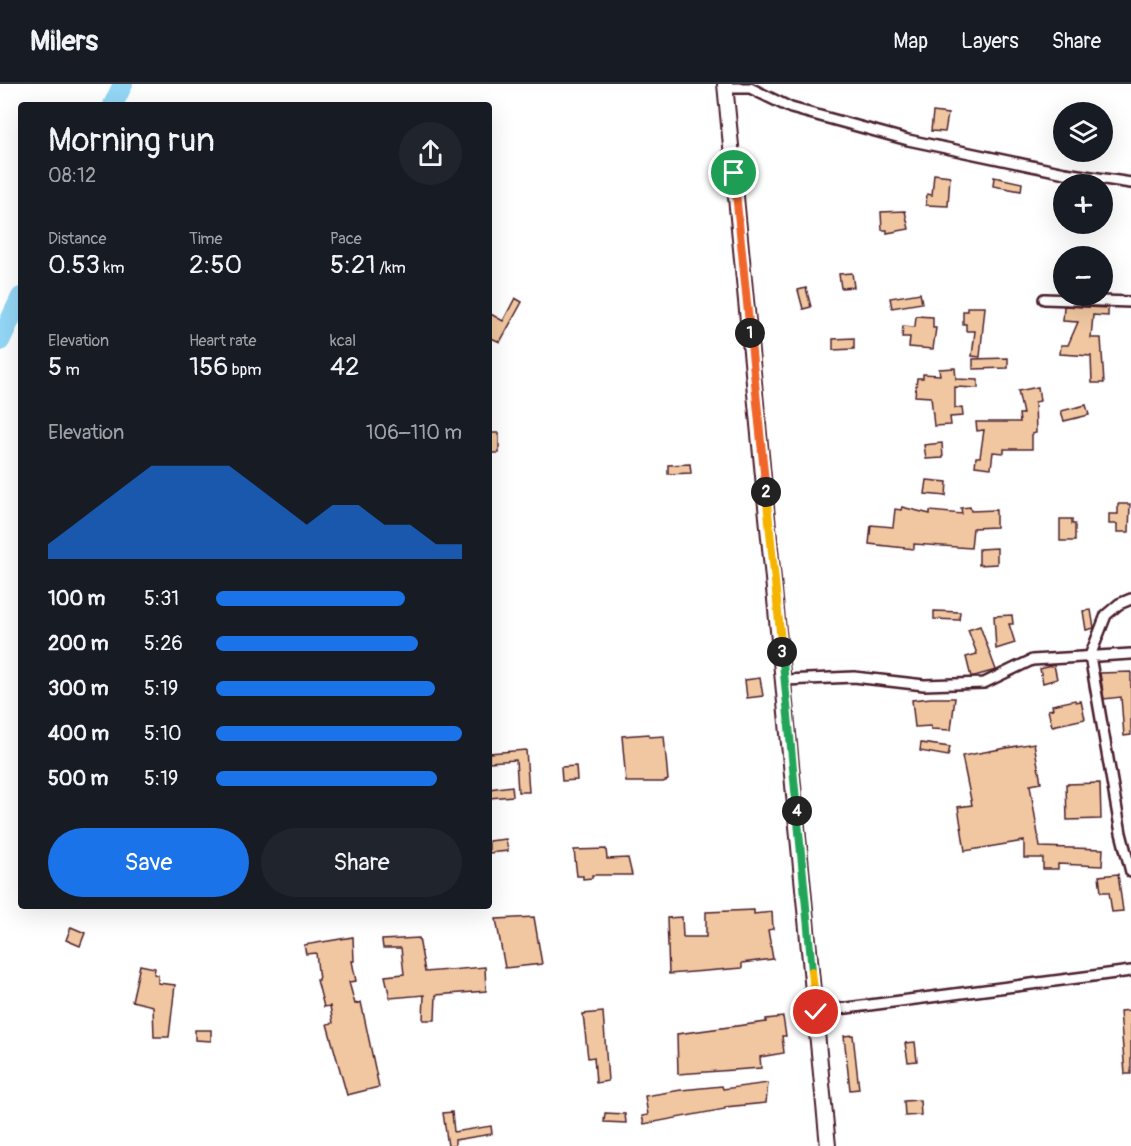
<!DOCTYPE html>
<meta charset="utf-8">
<style>
body{margin:0;font-family:Pangolin,sans-serif;background:#20242c;color:#f1f3f6;height:100vh;display:flex;flex-direction:column;font-size:22px;white-space:nowrap}
*{box-sizing:border-box;margin:0}
p{font-size:20px;color:#9ea1a6}
.icon{flex:none;width:33px;height:33px;fill:none;stroke:currentColor;stroke-width:2;stroke-linecap:round;stroke-linejoin:round}
.map{position:relative;flex:1;overflow:hidden}
.panel{position:absolute;left:18px;top:18px;width:474px;height:807px;display:flex;flex-direction:column;background:#171b24;border-radius:6px;box-shadow:0 6px 24px #0002}
.panel>*{flex:none}
.fabs{position:absolute;left:1053px;top:18px;display:grid;gap:12px}
.fabs a{display:grid;place-items:center;width:60px;height:60px;border-radius:50%;background:#171b24;box-shadow:0 6px 24px #0002;font-size:30px}
.pin{position:absolute;display:grid;place-items:center;width:51px;height:51px;color:#fff;margin:-26px;border:3px solid #fff;border-radius:50%;box-shadow:0 2px 6px #0007}
.km{position:absolute;width:30px;height:30px;margin:-15px;border-radius:50%;background:#222;color:#fff;font-size:16px;line-height:30px;text-align:center}
.round{display:grid;place-items:center;flex:none;width:63px;height:63px;border-radius:32px;background:#20242c}
.headline{display:flex;align-items:center;justify-content:space-between;height:102px;padding:0 30px}
h1{font-size:33px;font-weight:600;line-height:45px}
.metrics{display:grid;grid-template-columns:repeat(3,1fr);gap:9px;height:102px;padding:6px 30px}
.metrics div{display:grid;align-content:center}
.metrics b{font-size:26px;font-weight:600}
.metrics small{font-size:16px;font-weight:400}
.metrics p{font-size:16px}
.chart{height:168px;padding:12px 30px}
.chart p{display:flex;justify-content:space-between}
.chart svg{width:100%;height:108px;margin-top:6px;fill:#1a73e8;opacity:.7}
.cta{display:flex;gap:12px;margin-top:auto;padding:12px 30px}
.cta a{flex:1;height:69px;border-radius:36px;background:#1a73e8;color:#fff;font-size:24px;font-weight:600;line-height:69px;text-align:center}
.cta a+a{background:#20242c;color:#f1f3f6}
ul{padding:0 30px;list-style:none;font-size:20px}
li{display:grid;grid-template-columns:96px 72px 1fr;align-items:center;height:45px}
li i{height:15px;border-radius:8px;background:#1a73e8}
header{display:flex;align-items:center;gap:36px;box-sizing:border-box;height:84px;padding:0 30px;background:#171b24;border-bottom:2px solid #363941}
header strong{font-size:28px}
nav{display:flex;gap:33px;margin-inline-start:auto;font-size:21px}
.map>svg:first-child{display:block}
.lines{fill:none;stroke-linecap:round;stroke-linejoin:round}
.river{stroke:#93d6f5;stroke-width:20}
.building{fill:#f0c7a0;stroke:#4a1f2b;stroke-width:1.5}
.street-casing{stroke:#4a1f2b;stroke-width:14}
.secondary-casing{stroke:#4a1f2b;stroke-width:18}
.street{stroke:#fff;stroke-width:9}
.secondary{stroke:#fff;stroke-width:14}
.split-1-casing{stroke:#fff;stroke-width:12}
.split-2-casing{stroke:#fff;stroke-width:12}
.split-3-casing{stroke:#fff;stroke-width:12}
.split-4-casing{stroke:#fff;stroke-width:12}
.split-5-casing{stroke:#fff;stroke-width:12}
.split-6-casing{stroke:#fff;stroke-width:12}
.split-1{stroke:#f0652b;stroke-width:8}
.split-2{stroke:#f0652b;stroke-width:8}
.split-3{stroke:#f5b400;stroke-width:8}
.split-4{stroke:#22a559;stroke-width:8}
.split-5{stroke:#22a559;stroke-width:8}
.split-6{stroke:#f5b400;stroke-width:8}
</style>
<header>
<strong>Milers</strong>
<nav><a>Map</a><a>Layers</a><a>Share</a></nav>
</header>
<div class="map">
<svg width="1131" height="1062" viewBox="0 0 1131 1062">
<rect width="100%" height="100%" fill="#fff"/>
<filter id="ink" filterUnits="userSpaceOnUse"><feTurbulence type="fractalNoise" baseFrequency=".0167" numOctaves="2"/><feDisplacementMap in="SourceGraphic" scale="12" xChannelSelector="R" yChannelSelector="G"/><feConvolveMatrix kernelMatrix="1 2 1 2 8 2 1 2 1" color-interpolation-filters="sRGB"/></filter>
<g filter="url(#ink)">
<g class="lines">
<g class="river">
<polyline points="113,21 123,0"/>
<polyline points="0,257 21,213"/>
</g>
</g>
<g class="building">
<polygon points="933,28 948,30 945,48 931,47"/>
<polygon points="934,90 950,92 948,122 926,121 927,110 932,111"/>
<polygon points="994,93 1022,99 1021,107 993,102"/>
<polygon points="905,127 909,145 887,149 887,146 882,146 881,128"/>
<polygon points="852,189 854,203 841,204 839,190"/>
<polygon points="806,204 811,223 803,225 798,206"/>
<polygon points="920,209 922,219 892,224 890,214"/>
<polygon points="515,214 522,218 500,258 489,253 489,229 503,237"/>
<polygon points="1064,222 1108,224 1108,232 1093,231 1091,254 1101,254 1104,299 1092,299 1091,272 1060,270 1061,261 1068,261 1078,238 1063,237"/>
<polygon points="967,223 985,223 980,273 972,272 975,247 966,247 966,240 963,240 963,227 967,227"/>
<polygon points="916,232 933,233 933,244 936,244 933,265 909,263 910,253 902,253 903,242 915,243"/>
<polygon points="854,254 854,265 833,266 833,255"/>
<polygon points="1008,274 1008,284 973,285 973,275"/>
<polygon points="955,284 956,295 978,296 978,304 955,303 955,324 962,323 963,332 950,333 951,341 934,342 931,313 915,312 917,294 923,294 923,290 940,291 939,285"/>
<polygon points="1038,303 1040,317 1035,318 1036,349 1032,350 1032,365 1004,365 1004,369 993,368 991,384 975,382 976,373 980,373 984,346 977,347 976,338 1020,338 1019,330 1023,330 1018,307"/>
<polygon points="1086,321 1089,331 1064,337 1061,327"/>
<polygon points="491,349 499,349 499,369 490,369"/>
<polygon points="942,359 943,374 926,375 924,361"/>
<polygon points="690,380 691,389 668,390 668,381"/>
<polygon points="927,396 947,398 946,412 925,410"/>
<polygon points="1118,420 1130,420 1129,448 1117,448 1117,440 1109,440 1109,430 1118,430"/>
<polygon points="902,423 930,430 930,427 962,430 961,424 970,423 971,427 996,426 996,443 973,444 971,464 914,460 914,465 869,460 871,441 893,443 895,425 901,426"/>
<polygon points="1060,435 1072,435 1072,440 1075,440 1075,457 1060,457"/>
<polygon points="997,464 997,480 979,481 979,465"/>
<polygon points="1091,526 1094,544 1086,546 1083,527"/>
<polygon points="934,527 960,528 959,536 934,535"/>
<polygon points="1012,531 1013,540 1009,540 1015,559 996,565 994,532"/>
<polygon points="980,542 996,586 971,593 966,573 977,570 968,546"/>
<polygon points="1054,581 1057,595 1043,599 1040,585"/>
<polygon points="1131,588 1131,651 1124,652 1121,613 1104,615 1100,589"/>
<polygon points="760,594 763,612 747,614 745,596"/>
<polygon points="931,614 955,614 951,646 931,645 931,642 915,643 912,616"/>
<polygon points="1075,616 1076,618 1081,617 1085,635 1052,642 1048,626 1053,625 1052,621"/>
<polygon points="649,650 649,653 664,652 668,696 663,698 626,698 622,652"/>
<polygon points="921,659 950,663 948,672 920,667"/>
<polygon points="1034,659 1041,699 1030,701 1040,763 1103,765 1102,782 1058,780 1058,785 1043,785 1043,774 1024,774 1024,757 965,767 958,723 972,721 962,672"/>
<polygon points="526,666 529,708 518,708 516,676 489,678 489,669"/>
<polygon points="576,682 577,696 562,697 561,683"/>
<polygon points="1100,699 1101,735 1067,736 1066,700"/>
<polygon points="512,702 513,712 489,714 489,705"/>
<polygon points="506,755 508,767 489,769 489,757"/>
<polygon points="606,765 607,775 628,774 632,791 592,791 592,794 583,795 583,792 577,792 574,766"/>
<polygon points="1118,790 1123,827 1112,828 1109,808 1101,808 1099,792"/>
<polygon points="754,826 754,830 772,828 773,845 768,846 773,875 742,879 742,884 669,890 667,834 682,833 683,853 706,853 706,828"/>
<polygon points="534,833 542,880 505,884 496,835"/>
<polygon points="71,843 85,849 80,862 66,856"/>
<polygon points="353,853 354,877 352,877 356,897 349,898 355,920 361,918 379,1003 347,1011 327,940 333,939 330,922 324,923 317,896 319,896 316,869 306,870 304,861"/>
<polygon points="419,854 425,888 485,883 486,907 436,911 435,936 423,936 424,911 390,914 385,892 404,890 401,864 383,864 382,856"/>
<polygon points="140,881 155,884 154,890 158,891 158,899 175,901 169,953 154,953 153,922 132,917"/>
<polygon points="1131,926 1131,990 1125,990 1120,927"/>
<polygon points="603,928 608,997 596,999 594,973 588,974 583,930"/>
<polygon points="783,933 786,952 782,952 784,969 760,973 761,984 678,990 677,950 766,938 766,935"/>
<polygon points="195,946 211,946 211,957 195,956"/>
<polygon points="853,951 859,1005 850,1006 844,952"/>
<polygon points="915,958 917,977 908,978 905,959"/>
<polygon points="768,999 766,1019 725,1023 725,1025 644,1040 642,1032 648,1031 645,1012 681,1006 722,1002 723,1005"/>
<polygon points="920,1016 921,1031 905,1032 904,1017"/>
<polygon points="452,1028 454,1048 491,1042 492,1050 455,1056 455,1062 448,1062 443,1029"/>
<polygon points="605,1029 625,1030 626,1039 604,1038"/>
</g>
<g class="lines">
<g class="street-casing">
<g id="street">
<polyline points="725,4 750,4 791,24 908,56 1065,89 1131,99"/>
<polyline points="1044,215 1131,218"/>
<polyline points="1131,515 1119,520 1106,531 1090,572 1121,749 1131,788"/>
<polyline points="785,596 854,593 924,601 984,599 1032,576 1131,570"/>
<polyline points="816,928 1131,887"/>
</g>
</g>
<g class="secondary-casing">
<polyline id="secondary" points="725,0 828,1062"/>
</g>
<use href="#street" class="street"/>
<use href="#secondary" class="secondary"/>
</g>
</g>
<g class="lines" filter="url(#ink)">
<g class="split-1-casing">
<polyline id="split-1" points="734,89 750,249"/>
</g>
<g class="split-2-casing">
<polyline id="split-2" points="750,249 766,408"/>
</g>
<g class="split-3-casing">
<polyline id="split-3" points="766,408 782,568"/>
</g>
<g class="split-4-casing">
<polyline id="split-4" points="782,568 797,727"/>
</g>
<g class="split-5-casing">
<polyline id="split-5" points="797,727 812,887"/>
</g>
<g class="split-6-casing">
<polyline id="split-6" points="812,887 816,928"/>
</g>
<use href="#split-1" class="split-1"/>
<use href="#split-2" class="split-2"/>
<use href="#split-3" class="split-3"/>
<use href="#split-4" class="split-4"/>
<use href="#split-5" class="split-5"/>
<use href="#split-6" class="split-6"/>
</g>
</svg>
<div class="fabs">
<a><svg class="icon" aria-label="layers" viewBox="0 0 24 24"><path d="M12 4l9 5-9 5-9-5zM3 14l9 5 9-5"/></svg></a>
<a>+</a>
<a>−</a>
</div>
<div class="pin" style="left:734px;top:89px;background:#1e9e55"><svg class="icon" aria-label="arrive" viewBox="0 0 24 24"><path d="M6 21V4h12l-3 4 3 4H6"/></svg></div>
<div class="pin" style="left:816px;top:928px;background:#d93025"><svg class="icon" aria-label="check" viewBox="0 0 24 24"><path d="M5 12l5 5 9-10"/></svg></div>
<b class="km" style="left:750px;top:249px">1</b>
<b class="km" style="left:766px;top:408px">2</b>
<b class="km" style="left:782px;top:568px">3</b>
<b class="km" style="left:797px;top:727px">4</b>
<section class="panel">
<div class="headline"><div><h1>Morning run</h1><p>08:12</p></div><a class="round"><svg class="icon" aria-label="share" viewBox="0 0 24 24"><path d="M12 15V3M7 8l5-5 5 5M5 13v7h14v-7"/></svg></a></div>
<div class="metrics">
<div><p>Distance</p><b>0.53<small> km</small></b></div>
<div><p>Time</p><b>2:50</b></div>
<div><p>Pace</p><b>5:21<small> /km</small></b></div>
</div>
<div class="metrics">
<div><p>Elevation</p><b>5<small> m</small></b></div>
<div><p>Heart rate</p><b>156<small> bpm</small></b></div>
<div><p>kcal</p><b>42</b></div>
</div>
<div class="chart"><p><span>Elevation</span>106–110 m</p>
<svg viewBox="0 0 160 44" preserveAspectRatio="none"><path d="M0 44V38L10 30L20 22L30 14L40 6L50 6L60 6L70 6L80 14L90 22L100 30L110 22L120 22L130 30L140 30L150 38L160 38V44z"/></svg>
</div>
<ul>
<li><b>100 m</b>5:31<i style="width:77%"></i></li>
<li><b>200 m</b>5:26<i style="width:82%"></i></li>
<li><b>300 m</b>5:19<i style="width:89%"></i></li>
<li><b>400 m</b>5:10<i style="width:100%"></i></li>
<li><b>500 m</b>5:19<i style="width:90%"></i></li>
</ul>
<div class="cta"><a>Save</a><a>Share</a></div>
</section>
</div>
